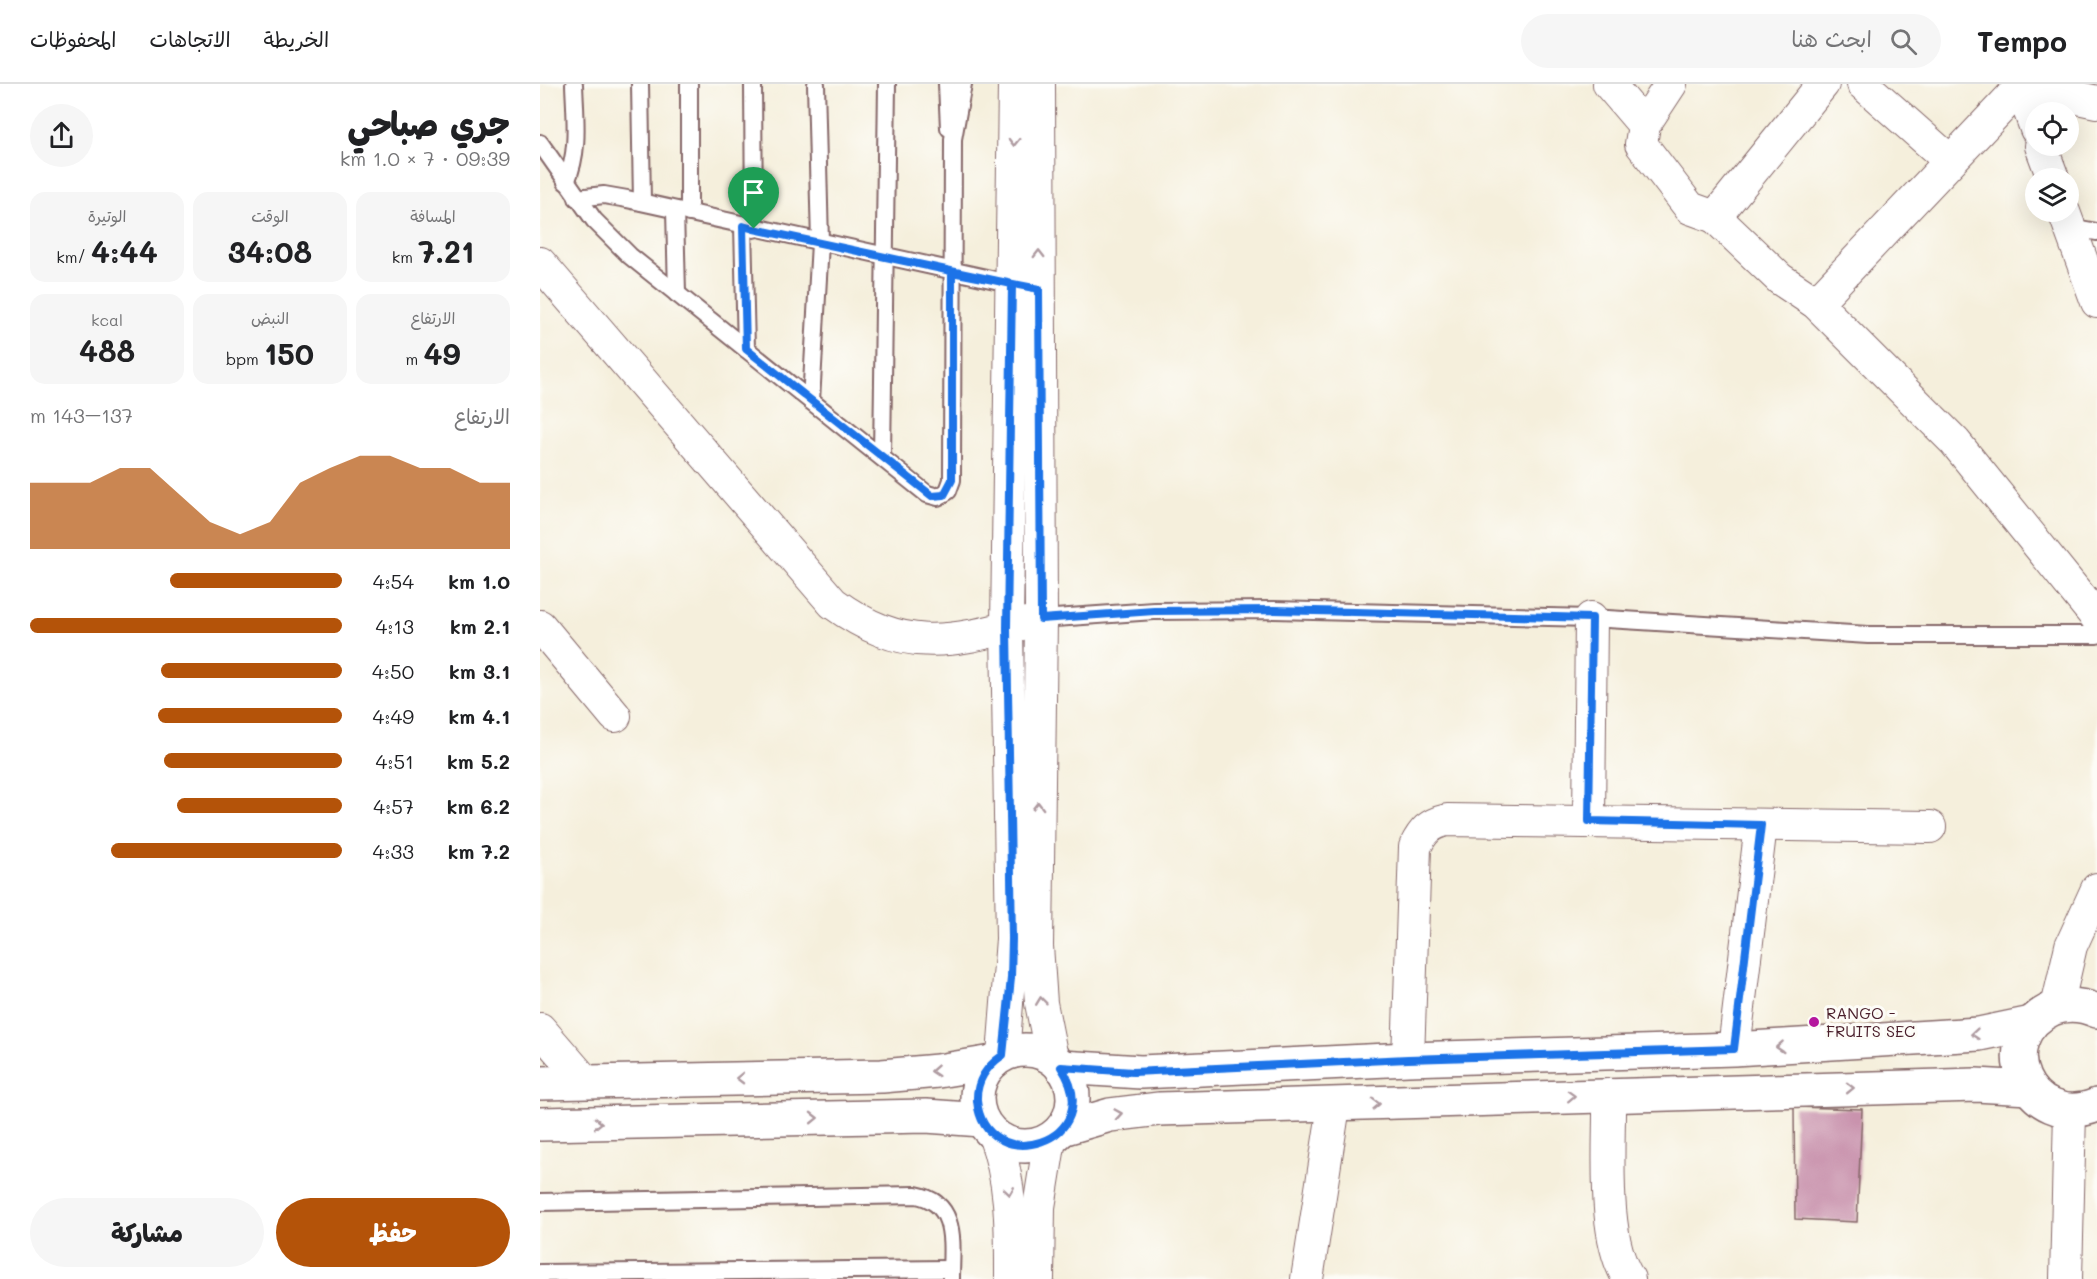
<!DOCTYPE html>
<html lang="ar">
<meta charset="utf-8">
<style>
body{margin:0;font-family:Mali,"Playpen Sans Arabic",sans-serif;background:#f6f6f6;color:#202124;direction:rtl;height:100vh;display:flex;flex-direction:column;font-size:22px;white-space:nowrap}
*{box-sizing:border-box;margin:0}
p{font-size:20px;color:#757577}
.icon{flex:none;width:33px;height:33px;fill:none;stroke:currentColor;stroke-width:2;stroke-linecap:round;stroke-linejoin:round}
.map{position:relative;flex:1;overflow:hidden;direction:ltr}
.panel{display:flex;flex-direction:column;background:#fff;width:540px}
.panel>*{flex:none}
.tools{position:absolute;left:1485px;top:18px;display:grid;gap:12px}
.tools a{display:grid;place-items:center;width:54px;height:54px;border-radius:50%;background:#fff;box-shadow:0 6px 24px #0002;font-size:30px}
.pin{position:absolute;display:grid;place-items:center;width:51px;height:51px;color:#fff;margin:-62px -26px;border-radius:50% 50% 50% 0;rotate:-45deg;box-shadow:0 0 6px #0007}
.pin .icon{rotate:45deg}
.round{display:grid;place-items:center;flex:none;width:63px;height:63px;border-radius:32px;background:#f6f6f6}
.headline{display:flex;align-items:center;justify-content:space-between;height:102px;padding:0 30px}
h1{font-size:33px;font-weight:800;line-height:45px}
.metrics{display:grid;grid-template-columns:repeat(3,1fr);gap:9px;height:102px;padding:6px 30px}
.metrics div{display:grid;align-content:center;border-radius:15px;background:#f6f6f6;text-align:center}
.metrics b{font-size:30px;font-weight:800}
.metrics small{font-size:16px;font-weight:400}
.metrics p{font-size:16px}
.chart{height:168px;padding:12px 30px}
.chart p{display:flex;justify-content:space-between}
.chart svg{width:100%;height:108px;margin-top:6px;fill:#b45309;opacity:.7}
.button{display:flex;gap:12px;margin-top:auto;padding:12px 30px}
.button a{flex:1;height:69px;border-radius:36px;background:#b45309;color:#fff;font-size:24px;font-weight:800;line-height:69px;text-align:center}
.button a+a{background:#f6f6f6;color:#202124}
ul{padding:0 30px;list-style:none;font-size:20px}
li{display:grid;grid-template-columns:96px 72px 1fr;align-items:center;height:45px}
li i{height:15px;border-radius:8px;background:#b45309}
header{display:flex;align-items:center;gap:36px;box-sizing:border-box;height:84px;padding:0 30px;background:#fff;border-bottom:2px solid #e0e0e0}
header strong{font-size:28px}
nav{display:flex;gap:33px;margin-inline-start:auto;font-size:21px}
.search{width:420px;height:54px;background:#f6f6f6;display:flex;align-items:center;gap:15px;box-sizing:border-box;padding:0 21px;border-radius:33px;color:#757577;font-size:22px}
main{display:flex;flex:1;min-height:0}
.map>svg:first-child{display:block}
.building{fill:#c993ad}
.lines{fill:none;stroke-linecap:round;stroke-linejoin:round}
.service-casing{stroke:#866869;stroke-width:20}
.minor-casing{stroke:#866869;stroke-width:34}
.tertiary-casing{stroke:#866869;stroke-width:36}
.service{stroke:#fff;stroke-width:16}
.minor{stroke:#fff;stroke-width:32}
.tertiary{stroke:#fff;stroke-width:33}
.oneway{stroke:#ae9aa0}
.route-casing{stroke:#fff;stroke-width:12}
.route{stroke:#1a73e8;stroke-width:8}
.poi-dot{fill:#b5179e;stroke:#fdfcf7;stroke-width:2}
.labels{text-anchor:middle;stroke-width:6;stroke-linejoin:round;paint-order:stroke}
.poi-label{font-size:16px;fill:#4a1f2b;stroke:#fdfcf7;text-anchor:start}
</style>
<header>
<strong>Tempo</strong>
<div class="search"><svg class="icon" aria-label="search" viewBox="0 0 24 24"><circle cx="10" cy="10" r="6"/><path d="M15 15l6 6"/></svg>ابحث هنا</div>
<nav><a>الخريطة</a><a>الاتجاهات</a><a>المحفوظات</a></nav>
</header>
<main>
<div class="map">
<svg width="1557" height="1195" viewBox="0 0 1557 1195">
<rect width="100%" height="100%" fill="#fdfcf7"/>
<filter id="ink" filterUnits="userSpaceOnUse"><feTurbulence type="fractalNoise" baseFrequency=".0167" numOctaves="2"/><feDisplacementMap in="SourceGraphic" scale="12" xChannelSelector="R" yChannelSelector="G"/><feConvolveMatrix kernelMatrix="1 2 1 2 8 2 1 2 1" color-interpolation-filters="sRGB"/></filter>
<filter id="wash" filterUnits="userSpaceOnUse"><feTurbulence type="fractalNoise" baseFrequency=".008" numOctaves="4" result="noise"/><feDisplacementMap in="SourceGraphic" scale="24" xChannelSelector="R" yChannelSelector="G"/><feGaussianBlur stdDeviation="1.35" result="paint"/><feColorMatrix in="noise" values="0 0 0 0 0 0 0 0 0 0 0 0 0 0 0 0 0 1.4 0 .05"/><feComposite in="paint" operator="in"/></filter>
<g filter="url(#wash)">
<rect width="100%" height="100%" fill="#f5efdc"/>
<g id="blocks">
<polygon class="building" points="1254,1023 1322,1025 1317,1138 1255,1135"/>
</g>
</g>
<g filter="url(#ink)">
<use href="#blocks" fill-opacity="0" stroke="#866869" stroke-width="1.5"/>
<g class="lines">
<g class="service-casing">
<g id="service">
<polyline points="100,0 102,118"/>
<polyline points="149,0 149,129"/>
<polyline points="213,0 214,145"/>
<polyline points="407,0 409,44"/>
<polyline points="0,59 54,136 90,172 387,410 398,413 408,407 412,396 413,55 423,0"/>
<path d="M26 98C40 67 35 33 34 0"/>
<polyline points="37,114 64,111 87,115 478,201"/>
<polyline points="135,126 137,210"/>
<polyline points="203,142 206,265"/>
<polyline points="1529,143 1557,148"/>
<polyline points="271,317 280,159 276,0"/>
<polyline points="342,372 347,0"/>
<polyline points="501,535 614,527 734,526 1051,534 1328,551 1557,551"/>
<path d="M0 1118 376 1111C419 1119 411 1161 411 1195"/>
<polyline points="0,1189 411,1185"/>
</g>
</g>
<g class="minor-casing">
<g id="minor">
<polyline points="499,0 501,535 497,862 501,919 512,974"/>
<polyline points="1069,0 1104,41 1101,60 1150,124 1175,133"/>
<polyline points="1283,0 1175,133 1240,195 1276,219 1415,358 1557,534"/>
<polyline points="1323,0 1410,77"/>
<polyline points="1480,0 1496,45"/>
<polyline points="1104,41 1131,0"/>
<polyline points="1501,62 1513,94"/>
<polyline points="1524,128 1557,218"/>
<path d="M0 179 293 519C363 570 407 559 486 539"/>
<polyline points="1276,219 1475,9 1496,5 1557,18"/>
<polyline points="0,542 75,632"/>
<polyline points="1049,737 1051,534"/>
<polyline points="1517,923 1531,862 1557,805"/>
<polyline points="0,945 45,997"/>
<polyline points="1194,965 1221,741"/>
<polyline points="463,971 472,855 467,544 474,0"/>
<path d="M868 975 875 763C883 747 889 740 907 736L1390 743"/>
<path d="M1069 1011C1070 1062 1061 1153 1089 1195"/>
<path d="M454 1051C472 1098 471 1145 471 1195"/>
<polyline points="498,1195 499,1123 510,1055"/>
<polyline points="767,1195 794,1022"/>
<polyline points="1526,1195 1530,1027"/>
</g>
</g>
<g class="tertiary-casing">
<g id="tertiary">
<path d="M1557 927C1543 921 1527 919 1512 925 1447 955 1488 1049 1557 1021"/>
<circle cx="485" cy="1014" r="48"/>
<polyline points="521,983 601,988 868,975 1194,965 1439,950 1492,939"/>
<polyline points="0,999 342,992 398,987 453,978"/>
<polyline points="0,1040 386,1032 442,1036"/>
<polyline points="522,1045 570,1031 619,1025 1436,1001 1489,1004"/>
</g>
</g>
<use href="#service" class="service"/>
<use href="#minor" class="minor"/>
<use href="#tertiary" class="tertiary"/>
</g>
<defs><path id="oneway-chevron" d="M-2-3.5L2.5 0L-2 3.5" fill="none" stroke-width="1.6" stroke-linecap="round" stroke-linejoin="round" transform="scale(1.5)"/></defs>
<g class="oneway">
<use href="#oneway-chevron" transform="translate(474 58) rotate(91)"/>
<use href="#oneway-chevron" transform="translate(499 170) rotate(-90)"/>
<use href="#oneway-chevron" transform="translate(498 722) rotate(-89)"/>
<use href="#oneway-chevron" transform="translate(501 917) rotate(-97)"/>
<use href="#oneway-chevron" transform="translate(1435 950) rotate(175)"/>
<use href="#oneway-chevron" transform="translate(1240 963) rotate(176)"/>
<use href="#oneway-chevron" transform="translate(395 987) rotate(176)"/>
<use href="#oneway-chevron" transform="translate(200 994) rotate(179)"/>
<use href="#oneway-chevron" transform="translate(1310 1004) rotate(-1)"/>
<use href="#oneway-chevron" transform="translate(1031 1012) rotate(-2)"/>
<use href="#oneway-chevron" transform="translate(836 1020) rotate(-2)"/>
<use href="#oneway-chevron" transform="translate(578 1030) rotate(-9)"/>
<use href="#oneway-chevron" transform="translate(274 1034) rotate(-1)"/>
<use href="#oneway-chevron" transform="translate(58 1039) rotate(-1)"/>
<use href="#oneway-chevron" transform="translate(469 1107) rotate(82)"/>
</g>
</g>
<g class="lines" filter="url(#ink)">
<g class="route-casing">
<path id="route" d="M214 145 472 200 467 544 472 855 471 894 463 971C447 982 436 997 437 1017 445 1096 571 1058 521 983L593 988 868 975 1194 965 1221 741 1049 737 1052 534 734 526 614 527 501 535 499 205 412 188V396L404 411 392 412 206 265 203 142 214 145"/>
</g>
<use href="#route" class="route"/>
</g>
<circle class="poi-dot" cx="1274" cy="938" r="6"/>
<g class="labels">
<g class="poi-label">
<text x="1286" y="935">RANGO -<tspan x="1286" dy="18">FRUITS SEC</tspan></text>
</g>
</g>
</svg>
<div class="tools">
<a><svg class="icon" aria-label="locate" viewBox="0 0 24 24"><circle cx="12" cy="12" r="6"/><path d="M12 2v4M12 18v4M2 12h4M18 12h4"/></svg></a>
<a><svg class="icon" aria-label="layers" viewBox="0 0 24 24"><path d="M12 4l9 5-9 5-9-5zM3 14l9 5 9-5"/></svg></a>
</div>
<div class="pin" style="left:214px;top:145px;background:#1e9e55"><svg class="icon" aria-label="arrive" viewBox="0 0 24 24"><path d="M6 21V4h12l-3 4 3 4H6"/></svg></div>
</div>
<section class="panel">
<div class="headline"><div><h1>جري صباحي</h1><p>09:39 · 7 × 1.0 km</p></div><a class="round"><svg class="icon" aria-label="share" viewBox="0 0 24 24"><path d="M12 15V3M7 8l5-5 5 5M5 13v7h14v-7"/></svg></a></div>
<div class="metrics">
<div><p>المسافة</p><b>7.21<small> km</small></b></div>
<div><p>الوقت</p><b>34:08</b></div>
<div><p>الوتيرة</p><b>4:44<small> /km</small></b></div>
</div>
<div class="metrics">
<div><p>الارتفاع</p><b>49<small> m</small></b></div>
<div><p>النبض</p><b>150<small> bpm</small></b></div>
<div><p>kcal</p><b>488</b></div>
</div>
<div class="chart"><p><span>الارتفاع</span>137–143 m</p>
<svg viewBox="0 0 160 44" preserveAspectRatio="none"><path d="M0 44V17L10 17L20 17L30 11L40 11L50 22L60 33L70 38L80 33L90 17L100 11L110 6L120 6L130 11L140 11L150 17L160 17V44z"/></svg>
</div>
<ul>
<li><b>1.0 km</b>4:54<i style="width:55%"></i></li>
<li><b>2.1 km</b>4:13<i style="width:100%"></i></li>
<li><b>3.1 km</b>4:50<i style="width:58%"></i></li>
<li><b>4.1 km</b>4:49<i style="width:59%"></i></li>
<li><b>5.2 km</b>4:51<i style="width:57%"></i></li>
<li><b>6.2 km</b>4:57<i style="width:53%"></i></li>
<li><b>7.2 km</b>4:33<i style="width:74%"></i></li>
</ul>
<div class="button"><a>حفظ</a><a>مشاركة</a></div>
</section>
</main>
